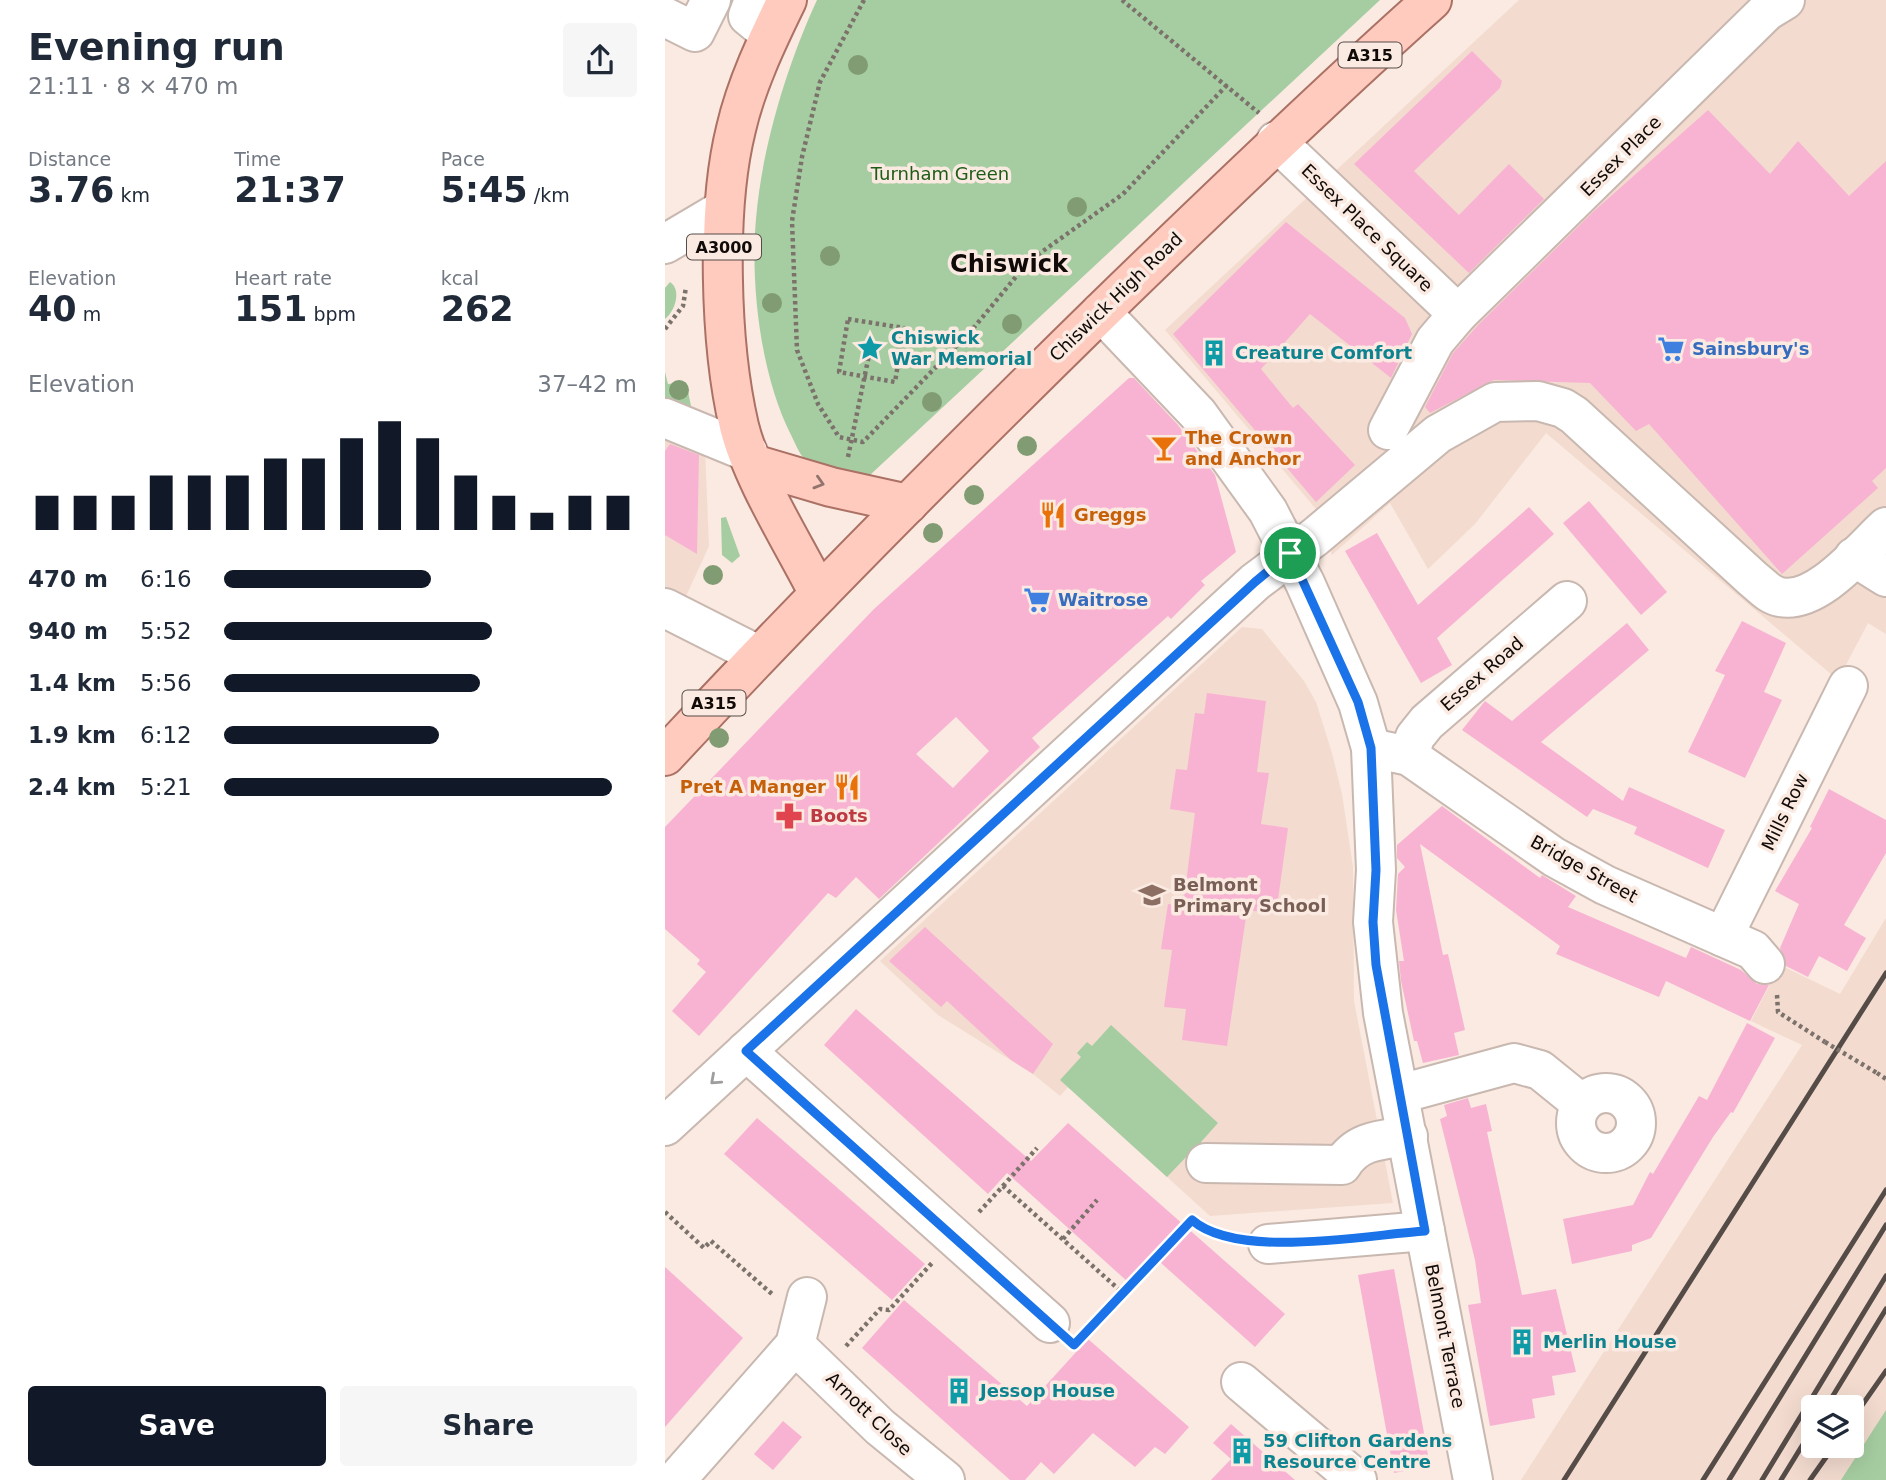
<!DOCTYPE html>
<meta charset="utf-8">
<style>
body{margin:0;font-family:"DejaVu Sans",sans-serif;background:#f6f6f7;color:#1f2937;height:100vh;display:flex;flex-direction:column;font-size:26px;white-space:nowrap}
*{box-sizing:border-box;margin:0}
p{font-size:23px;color:#747a83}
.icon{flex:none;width:38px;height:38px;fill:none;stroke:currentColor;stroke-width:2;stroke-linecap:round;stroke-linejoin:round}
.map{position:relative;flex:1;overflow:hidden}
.panel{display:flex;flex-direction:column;background:#fff;width:665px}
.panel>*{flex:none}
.buttons{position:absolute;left:1136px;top:1395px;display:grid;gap:14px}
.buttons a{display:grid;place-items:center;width:63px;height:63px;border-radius:7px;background:#fff;box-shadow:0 7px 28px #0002;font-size:35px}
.pin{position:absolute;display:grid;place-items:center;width:60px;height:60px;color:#fff;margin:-30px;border:4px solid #fff;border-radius:50%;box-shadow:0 2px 7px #0007}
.round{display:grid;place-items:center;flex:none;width:74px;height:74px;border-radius:7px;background:#f6f6f7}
.headline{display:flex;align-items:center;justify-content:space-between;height:119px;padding:0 28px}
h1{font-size:38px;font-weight:600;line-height:52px}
.stats{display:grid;grid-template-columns:repeat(3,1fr);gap:10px;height:119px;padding:7px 28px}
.stats div{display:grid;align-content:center}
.stats b{font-size:35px;font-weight:600}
.stats small{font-size:19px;font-weight:400}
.stats p{font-size:19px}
.chart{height:196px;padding:14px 28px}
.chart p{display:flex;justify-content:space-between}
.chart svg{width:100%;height:126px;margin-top:7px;stroke:#111827;stroke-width:6}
.cta{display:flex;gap:14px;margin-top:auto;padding:14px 28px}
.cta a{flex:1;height:80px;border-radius:7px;background:#111827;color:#fff;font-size:28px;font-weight:600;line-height:80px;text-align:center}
.cta a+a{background:#f6f6f7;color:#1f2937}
ul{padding:0 28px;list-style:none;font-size:23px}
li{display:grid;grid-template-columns:112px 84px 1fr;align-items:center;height:52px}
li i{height:18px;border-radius:9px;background:#111827}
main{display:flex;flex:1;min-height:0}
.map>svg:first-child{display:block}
.built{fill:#f3dbcf;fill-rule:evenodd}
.green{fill:#a6cda1}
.building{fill:#f8b3d3;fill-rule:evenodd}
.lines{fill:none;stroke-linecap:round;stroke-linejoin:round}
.minor-casing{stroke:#c8b8b0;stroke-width:42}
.major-casing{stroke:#ab7164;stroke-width:42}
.path{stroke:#7c726c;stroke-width:4.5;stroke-dasharray:3.5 3.5;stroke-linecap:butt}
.minor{stroke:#fff;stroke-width:38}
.major{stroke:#ffcbbf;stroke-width:38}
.rail{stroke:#554c48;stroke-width:5}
.path-bridge{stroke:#7c726c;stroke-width:4.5;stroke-dasharray:3.5 3.5;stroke-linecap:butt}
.tree{fill:#819c72}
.oneway{stroke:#93746d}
.oneway2{stroke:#9f9d9c}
.route-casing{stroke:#fff;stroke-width:14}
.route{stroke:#1a73e8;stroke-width:9}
.labels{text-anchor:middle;stroke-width:7;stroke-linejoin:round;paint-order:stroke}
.shield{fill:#faeae1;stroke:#564d49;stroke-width:2}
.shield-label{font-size:16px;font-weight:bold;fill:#100a08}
.street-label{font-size:18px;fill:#100a08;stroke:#faeae1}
.park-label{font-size:18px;fill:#1e5c17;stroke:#faeae1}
.culture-label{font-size:18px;font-weight:bold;fill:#0d838f;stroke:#faeae1;text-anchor:start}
.shop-label{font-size:18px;font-weight:bold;fill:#366cbe;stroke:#faeae1;text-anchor:start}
.food-label{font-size:18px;font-weight:bold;fill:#c56008;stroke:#faeae1;text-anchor:start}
.health-label{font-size:18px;font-weight:bold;fill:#be3a42;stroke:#faeae1;text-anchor:start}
.education-label{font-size:18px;font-weight:bold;fill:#785e54;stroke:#faeae1;text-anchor:start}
.district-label{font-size:24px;font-weight:bold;fill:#100a08;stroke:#faeae1}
</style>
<main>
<section class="panel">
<div class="headline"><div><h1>Evening run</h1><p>21:11 · 8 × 470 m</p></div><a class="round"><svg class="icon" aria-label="share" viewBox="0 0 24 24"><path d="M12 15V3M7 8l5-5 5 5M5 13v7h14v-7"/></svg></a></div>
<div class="stats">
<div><p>Distance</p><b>3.76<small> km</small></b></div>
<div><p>Time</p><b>21:37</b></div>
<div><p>Pace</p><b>5:45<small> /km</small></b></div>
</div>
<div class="stats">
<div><p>Elevation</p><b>40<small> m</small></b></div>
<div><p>Heart rate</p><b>151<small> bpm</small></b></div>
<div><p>kcal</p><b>262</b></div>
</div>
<div class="chart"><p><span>Elevation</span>37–42 m</p>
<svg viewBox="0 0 160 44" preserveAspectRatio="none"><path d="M5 44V32M15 44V32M25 44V32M35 44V25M45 44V25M55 44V25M65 44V19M75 44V19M85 44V12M95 44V6M105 44V12M115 44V25M125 44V32M135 44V38M145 44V32M155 44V32"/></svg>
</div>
<ul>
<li><b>470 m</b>6:16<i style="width:50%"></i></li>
<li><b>940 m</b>5:52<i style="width:65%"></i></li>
<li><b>1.4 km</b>5:56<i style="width:62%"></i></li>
<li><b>1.9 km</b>6:12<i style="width:52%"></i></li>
<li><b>2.4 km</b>5:21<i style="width:94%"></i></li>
</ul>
<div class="cta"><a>Save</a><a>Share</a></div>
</section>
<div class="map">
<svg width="1221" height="1480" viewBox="0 0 1221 1480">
<rect width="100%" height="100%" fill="#faeae1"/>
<g class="built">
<polygon points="854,0 1221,0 1221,634 1203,623 1173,680 881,433 810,524 763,569 725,503 667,555 651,509 500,330"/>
<polygon points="0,431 40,449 44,546 22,594 0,627"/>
<polygon points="577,627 597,629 639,681 651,702 667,753 677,794 688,867 689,1001 728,1203 545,1216 403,1087 395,1096 368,1074 273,1015 215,961"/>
<path d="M1221 918V1410L1206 1435 1176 1480H856L1137 1045 1086 1021 1115 965 1175 994ZM1148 1407H1186V1446H1148Z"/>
</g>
<g class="green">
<path d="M152 0H715L205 475C185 476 161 476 144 463 136 458 131 445 127 437 96 378 85 285 91 219 97 147 122 65 152 0Z"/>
<path d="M5 282C17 290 10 311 0 319V288Z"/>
<polygon points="0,372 3,384 21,382 26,406 22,412 0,402"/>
<polygon points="61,517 75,556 67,563 57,555 56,518"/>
<polygon points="446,1025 553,1123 536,1142 539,1146 524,1154 502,1177 395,1080 416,1057 412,1053 422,1042 427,1046"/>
<polygon points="1221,1410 1221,1480 1176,1480"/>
</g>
<g class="building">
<polygon points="807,51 837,81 835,88 749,171 794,215 844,164 879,199 804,273 689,164"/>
<polygon points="1043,110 1105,174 1133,141 1184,196 1221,161 1221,468 1207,481 1213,488 1117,574 984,424 971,431 925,383 829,380 765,413 760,407 788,353 814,324 929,211"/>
<polygon points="621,222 740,318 747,334 726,378 645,314 596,369 628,408 633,404 690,465 651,502 508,334"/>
<path d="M464 378H469L513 425 550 475 571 552 536 581 540 585 506 619 503 616 367 738 375 747 214 899 191 877 171 898 163 893 34 1036 7 1011 41 972 32 964 35 960 0 929V827L209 609ZM291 717 324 751 288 788 251 754Z"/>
<polygon points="5,444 34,455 32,554 0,535 0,451"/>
<polygon points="924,501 1002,592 976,615 898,523"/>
<polygon points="864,507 889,534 772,638 787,665 756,683 680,551 712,533 753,605"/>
<polygon points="1077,621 1121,643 1099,692 1117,700 1080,778 1023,752 1060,675 1050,671"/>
<polygon points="962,623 984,650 876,742 958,801 964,787 1060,830 1043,868 969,834 972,827 928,809 922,817 797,730 820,701 847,721"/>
<polygon points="542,693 601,701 592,772 604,773 596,824 623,828 611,914 582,910 562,1046 517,1040 521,1009 499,1007 507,950 496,949 503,904 518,906 530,813 505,809 511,769 522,770 530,713 539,714"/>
<polygon points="1164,789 1221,820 1221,853 1179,925 1201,938 1182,971 1154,956 1143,977 1121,966 1115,948 1134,904 1110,891 1147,828 1145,827"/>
<polygon points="777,806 875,878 877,875 911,896 903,907 1021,958 1026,947 1076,970 1092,984 1104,985 1085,1021 1001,981 994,997 891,954 895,946 755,844 778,955 783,954 800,1030 789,1033 794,1055 758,1063 752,1041 749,1041 736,981 734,961 739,961 731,910 733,874 740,867 732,858 732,845"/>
<polygon points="260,927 388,1044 368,1074 346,1060 282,1001 276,1007 224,961"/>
<polygon points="191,1009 366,1161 403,1123 620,1314 590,1347 487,1255 463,1282 342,1173 323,1194 159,1045"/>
<polygon points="1082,1023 1110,1038 1068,1113 1066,1112 1048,1137 986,1238 967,1245 967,1251 907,1264 898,1219 968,1205 985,1172 988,1174 1034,1096 1042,1100"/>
<polygon points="803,1098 806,1108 821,1104 827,1131 822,1132 857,1295 891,1289 911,1372 887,1376 890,1395 867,1399 870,1418 825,1426 803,1305 816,1303 810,1260 775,1119 782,1116 779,1105"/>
<polygon points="92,1118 260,1264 227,1300 59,1154"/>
<polygon points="0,1267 78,1338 0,1427"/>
<polygon points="729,1269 765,1466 729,1473 693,1275"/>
<polygon points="239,1300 362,1406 423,1339 524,1427 500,1454 490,1447 470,1467 428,1433 389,1474 376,1462 360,1480 345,1480 197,1348"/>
<polygon points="118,1421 137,1437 108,1470 89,1454"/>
<polygon points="566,1424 630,1480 546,1480 566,1459 548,1443"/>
</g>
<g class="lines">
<g class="minor-casing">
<g id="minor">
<polyline points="89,0 83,16 105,34"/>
<polyline points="0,17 30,32 46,0"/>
<polyline points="611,141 793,314"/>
<polyline points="0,244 59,209"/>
<polyline points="436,312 533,414 603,511 640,583 693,703 706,748 711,870 708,922 718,1013 808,1480"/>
<polyline points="0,418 83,452"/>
<polyline points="723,430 770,341 793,314 1102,11 1120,0"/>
<polyline points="1189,557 1221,577"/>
<polyline points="0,608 93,655"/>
<polyline points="706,748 744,756 889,857 940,885 1088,950 1100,964"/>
<polyline points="744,756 750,737 762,722 902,601"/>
<polyline points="1058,937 1183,686"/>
<polyline points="81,1051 385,1323"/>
<circle cx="941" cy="1123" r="30"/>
<polyline points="735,1094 849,1063 875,1070 917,1104"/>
<path d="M0 1126 590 582 650 537 773 434 830 402 873 401 898 408 909 415 1088 579C1097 586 1104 595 1115 597 1152 605 1196 550 1221 527"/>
<path d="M541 1163 677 1165C692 1140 716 1140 743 1136"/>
<polyline points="603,1244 760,1231"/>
<polyline points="130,1345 215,1427 280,1480"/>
<polyline points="576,1382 692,1480"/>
<polyline points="11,1480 130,1345 142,1297"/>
</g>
</g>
<g class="major-casing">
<g id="major">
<path d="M122 0C102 41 81 85 71 129 51 209 55 345 74 426 87 479 129 544 154 594"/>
<polyline points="88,464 166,487 243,504"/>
<path d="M0 756C141 604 288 457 436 312 545 206 654 101 767 0"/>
</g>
</g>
<g class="path">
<polyline points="199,0 155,82 137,157 127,221 132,350 153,404 174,437 198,442 306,331 364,261 458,194 562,85"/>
<polyline points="457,0 594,113"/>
<polygon points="183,319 239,328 230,382 174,372"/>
<polyline points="0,329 18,306 21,287"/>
<polyline points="183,457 204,355"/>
<polyline points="1112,995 1113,1012 1160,1042"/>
<polyline points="1212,1073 1221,1079"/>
<polyline points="338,1186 372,1148"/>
<polyline points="0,1212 39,1248 46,1241 107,1294"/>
<polyline points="314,1212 338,1186 459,1294"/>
<polyline points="398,1239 432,1200"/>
<polyline points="418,1336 527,1220 540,1231 572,1237"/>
<polyline points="181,1346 215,1309 224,1310 267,1263"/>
</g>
<use href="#minor" class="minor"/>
<use href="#major" class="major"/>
<g class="rail">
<polyline points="1161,1407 1221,1309"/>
<polyline points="1186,1421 1221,1371"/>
<polyline points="899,1480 1221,973"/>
<polyline points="1038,1480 1221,1190"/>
<polyline points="1064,1480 1221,1225"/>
<polyline points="1097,1480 1221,1276"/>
<polyline points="1116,1480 1148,1428"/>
<polyline points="1145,1480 1169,1446"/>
</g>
<polyline class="path-bridge" points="1160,1042 1212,1073"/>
</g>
<g class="tree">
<circle cx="193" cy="65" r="10"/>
<circle cx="412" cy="207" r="10"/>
<circle cx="165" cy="256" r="10"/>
<circle cx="107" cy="303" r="10"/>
<circle cx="347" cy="324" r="10"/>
<circle cx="14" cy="390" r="10"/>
<circle cx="267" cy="402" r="10"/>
<circle cx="362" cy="446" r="10"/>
<circle cx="309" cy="495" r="10"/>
<circle cx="268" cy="533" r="10"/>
<circle cx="48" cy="575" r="10"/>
<circle cx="54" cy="738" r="10"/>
</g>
<defs><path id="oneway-chevron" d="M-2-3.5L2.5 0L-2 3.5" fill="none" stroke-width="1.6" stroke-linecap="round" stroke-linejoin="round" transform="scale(1.75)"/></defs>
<use class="oneway" href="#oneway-chevron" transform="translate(154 483) rotate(17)"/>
<use class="oneway2" href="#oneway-chevron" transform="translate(50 1080) rotate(138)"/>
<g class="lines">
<g class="route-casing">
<path id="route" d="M625 553 693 702 706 748 711 870 708 922 711 965 760 1231C700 1235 573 1260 527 1220L409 1345 81 1051 590 582Z"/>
</g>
<use href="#route" class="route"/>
</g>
<defs>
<g id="sight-bare" transform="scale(2.1)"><path d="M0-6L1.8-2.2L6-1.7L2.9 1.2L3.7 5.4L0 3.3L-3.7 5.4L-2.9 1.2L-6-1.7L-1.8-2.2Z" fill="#0f9aa8" stroke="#faeae1" stroke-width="2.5" paint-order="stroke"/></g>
<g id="supermarket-bare" transform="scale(2.1)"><path d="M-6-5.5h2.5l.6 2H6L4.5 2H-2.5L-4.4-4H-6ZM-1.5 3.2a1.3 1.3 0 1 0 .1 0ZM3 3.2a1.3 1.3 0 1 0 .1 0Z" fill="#3f7fe0" stroke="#faeae1" stroke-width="2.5" paint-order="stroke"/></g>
<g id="building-bare" transform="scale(2.1)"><path d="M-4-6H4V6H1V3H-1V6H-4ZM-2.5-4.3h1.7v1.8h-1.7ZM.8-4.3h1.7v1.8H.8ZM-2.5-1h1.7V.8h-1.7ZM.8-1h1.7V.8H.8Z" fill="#0f9aa8" stroke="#faeae1" stroke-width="2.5" paint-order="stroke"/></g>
<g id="bar-bare" transform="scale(2.1)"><path d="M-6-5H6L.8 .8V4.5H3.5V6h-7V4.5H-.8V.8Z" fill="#e8710a" stroke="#faeae1" stroke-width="2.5" paint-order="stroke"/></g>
<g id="restaurant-bare" transform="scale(2.1)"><path d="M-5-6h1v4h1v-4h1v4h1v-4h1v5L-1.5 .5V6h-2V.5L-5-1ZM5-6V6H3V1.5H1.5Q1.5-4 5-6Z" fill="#e8710a" stroke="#faeae1" stroke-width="2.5" paint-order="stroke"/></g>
<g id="pharmacy-bare" transform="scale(2.1)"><path d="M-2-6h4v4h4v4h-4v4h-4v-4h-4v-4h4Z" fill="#e0444e" stroke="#faeae1" stroke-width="2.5" paint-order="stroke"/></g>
<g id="school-bare" transform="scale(2.1)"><path d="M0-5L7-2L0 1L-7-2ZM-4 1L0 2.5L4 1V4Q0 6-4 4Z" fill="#8d6e63" stroke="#faeae1" stroke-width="2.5" paint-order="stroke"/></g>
</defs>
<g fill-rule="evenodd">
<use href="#sight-bare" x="205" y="348"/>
<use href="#supermarket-bare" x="1006" y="349"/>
<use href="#building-bare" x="549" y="353"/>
<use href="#bar-bare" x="499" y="448"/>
<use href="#restaurant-bare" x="388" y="515"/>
<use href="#supermarket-bare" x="372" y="600"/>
<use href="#restaurant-bare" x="182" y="787"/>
<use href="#pharmacy-bare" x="124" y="816"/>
<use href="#school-bare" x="487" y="895"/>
<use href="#building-bare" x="857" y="1342"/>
<use href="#building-bare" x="294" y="1391"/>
<use href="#building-bare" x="577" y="1451"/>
</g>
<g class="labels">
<g class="shield">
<rect x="673.5" y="42.5" width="63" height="25" rx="5"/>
<rect x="22" y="234.5" width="74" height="25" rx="5"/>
<rect x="17.5" y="690.5" width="63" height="25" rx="5"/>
</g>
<g class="shield-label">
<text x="705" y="61">A315</text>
<text x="59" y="253">A3000</text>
<text x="49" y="709">A315</text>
</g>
<g class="street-label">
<text transform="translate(956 156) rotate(-45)" y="6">Essex Place</text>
<text transform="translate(702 228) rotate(44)" y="6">Essex Place Square</text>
<text transform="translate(451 297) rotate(-44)" y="6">Chiswick High Road</text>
<text transform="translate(817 674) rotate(-41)" y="6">Essex Road</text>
<text transform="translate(1120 812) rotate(-64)" y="6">Mills Row</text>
<text transform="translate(919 869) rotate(29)" y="6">Bridge Street</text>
<text transform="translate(780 1336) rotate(79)" y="6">Belmont Terrace</text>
<text transform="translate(204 1414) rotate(44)" y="6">Arnott Close</text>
</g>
<g class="park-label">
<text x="275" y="180">Turnham Green</text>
</g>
<g class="culture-label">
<text x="226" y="344">Chiswick<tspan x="226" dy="21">War Memorial</tspan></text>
<text x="570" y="359">Creature Comfort</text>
<text x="878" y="1348">Merlin House</text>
<text x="315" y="1397">Jessop House</text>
<text x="598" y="1447">59 Clifton Gardens<tspan x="598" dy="21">Resource Centre</tspan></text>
</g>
<g class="shop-label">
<text x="1027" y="355">Sainsbury's</text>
<text x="393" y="606">Waitrose</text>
</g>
<g class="food-label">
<text x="520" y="444">The Crown<tspan x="520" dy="21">and Anchor</tspan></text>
<text x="409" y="521">Greggs</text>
<text x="161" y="793" text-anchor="end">Pret A Manger</text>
</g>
<g class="health-label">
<text x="145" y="822">Boots</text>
</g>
<g class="education-label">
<text x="508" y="891">Belmont<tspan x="508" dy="21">Primary School</tspan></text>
</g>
<g class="district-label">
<text x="344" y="272">Chiswick</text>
</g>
</g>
</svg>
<div class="buttons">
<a><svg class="icon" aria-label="layers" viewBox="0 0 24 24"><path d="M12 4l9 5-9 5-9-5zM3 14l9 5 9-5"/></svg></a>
</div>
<div class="pin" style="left:625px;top:553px;background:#1e9e55"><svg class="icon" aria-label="arrive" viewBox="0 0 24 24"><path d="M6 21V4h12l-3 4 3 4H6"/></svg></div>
</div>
</main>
